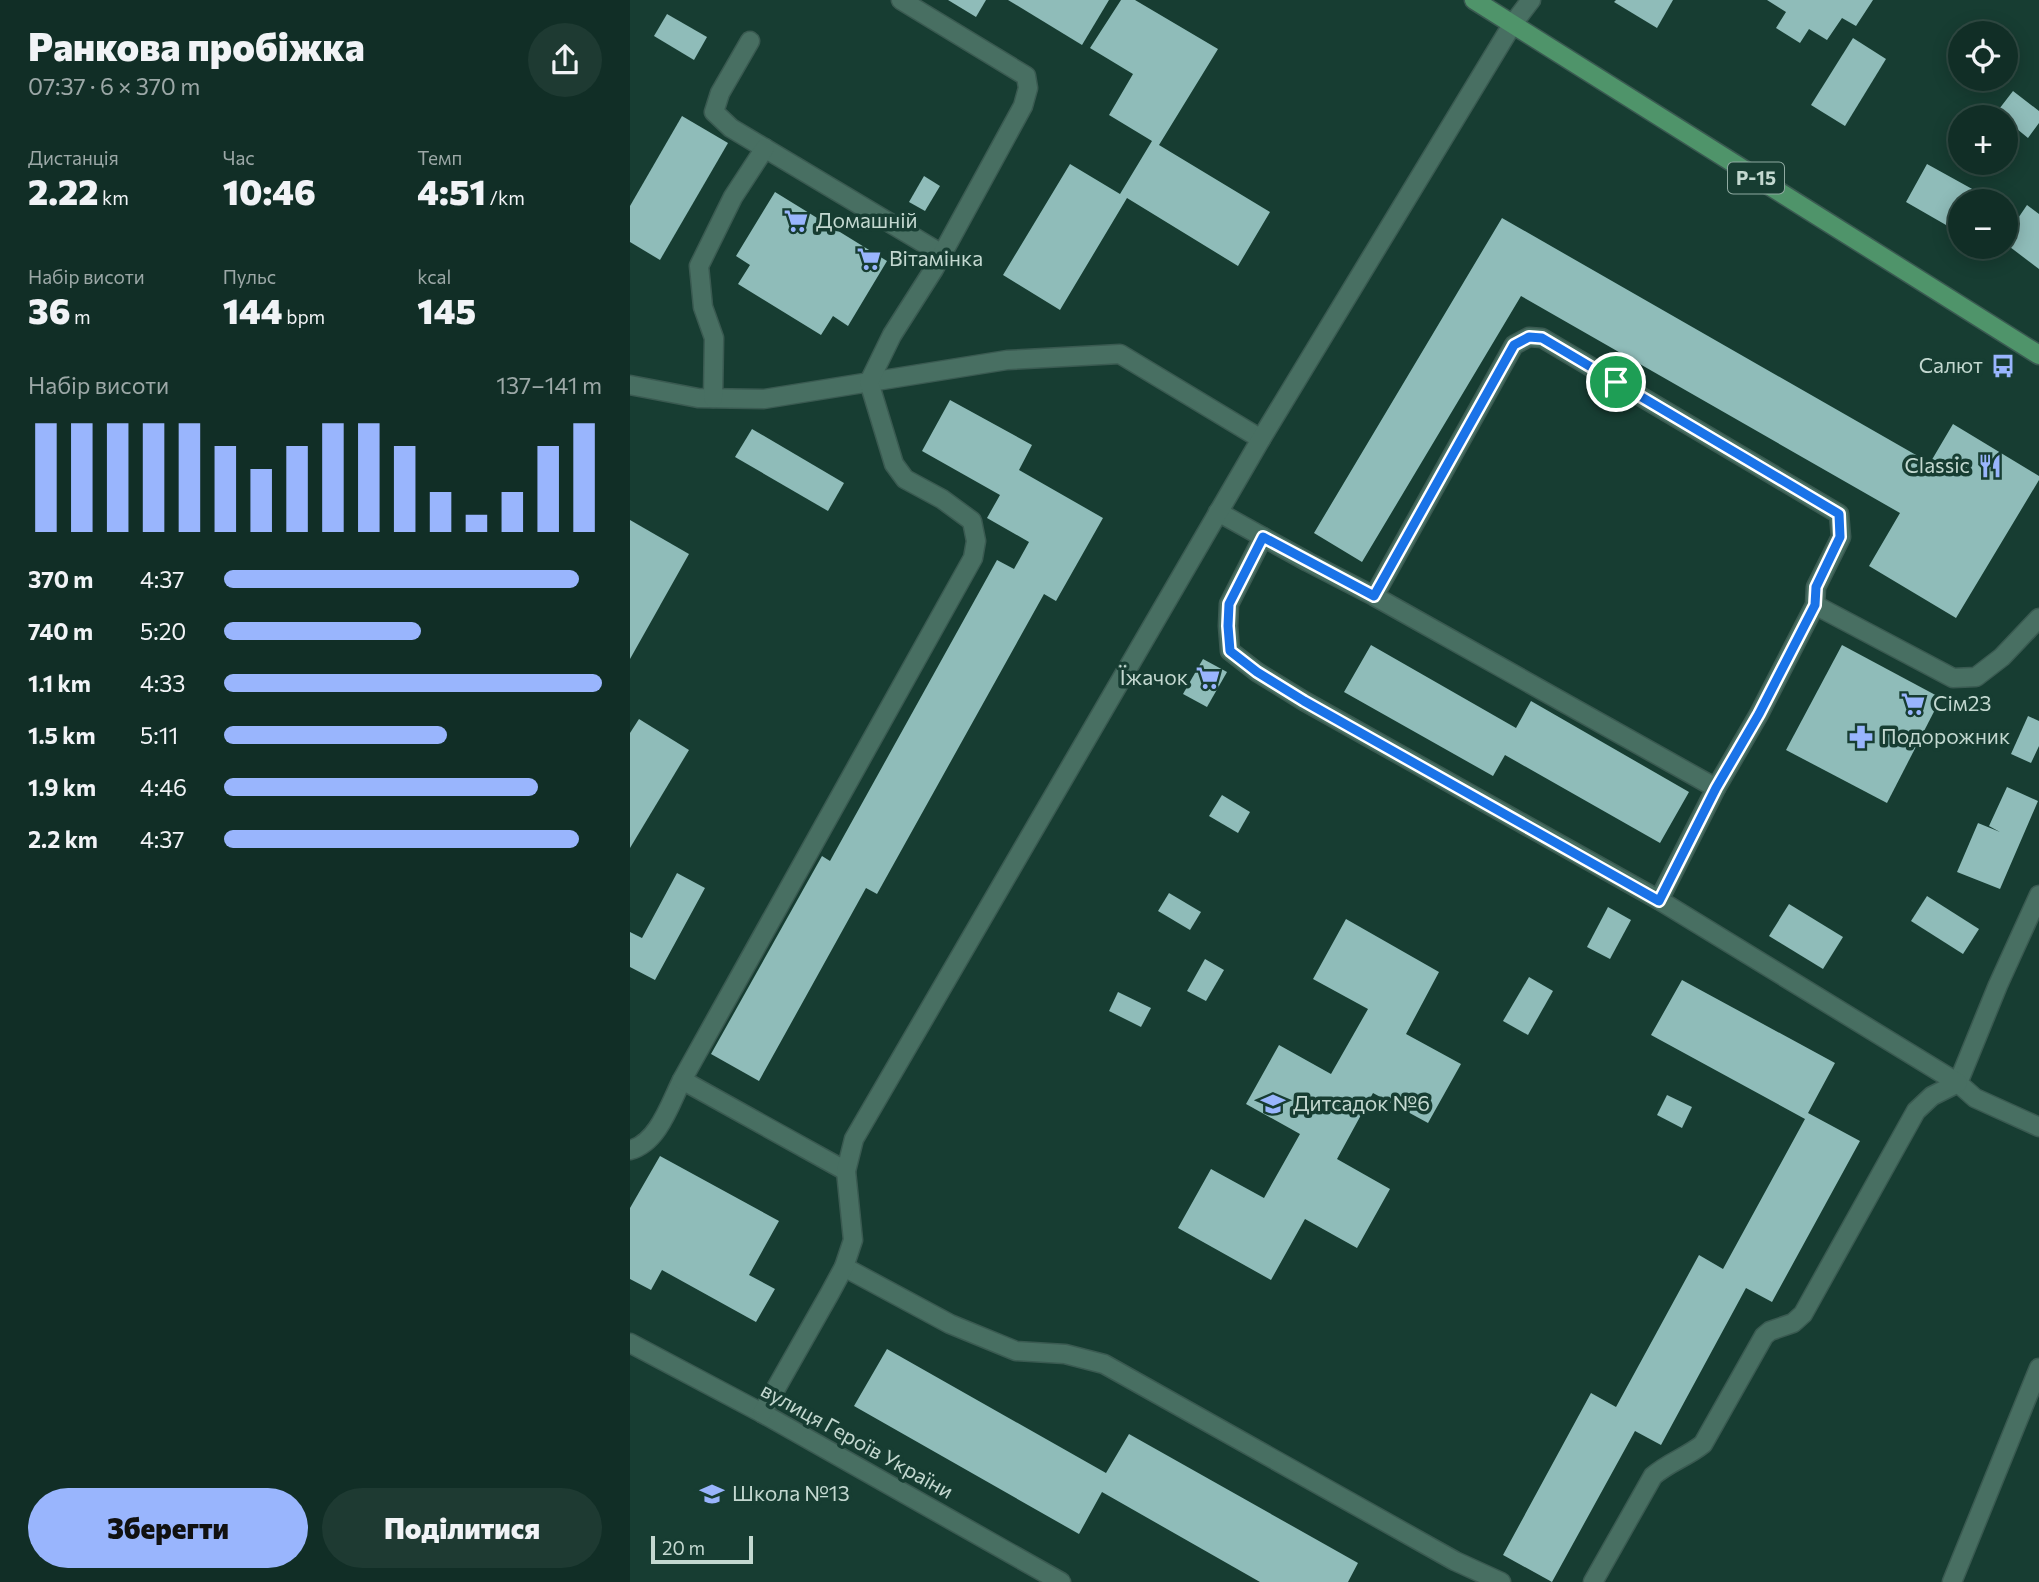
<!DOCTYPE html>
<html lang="uk">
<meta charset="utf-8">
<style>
body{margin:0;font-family:Commissioner,sans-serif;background:#1e3a32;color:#f1f3f6;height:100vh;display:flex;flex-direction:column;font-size:26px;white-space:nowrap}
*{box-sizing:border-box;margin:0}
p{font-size:23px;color:#9ca8a7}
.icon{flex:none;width:38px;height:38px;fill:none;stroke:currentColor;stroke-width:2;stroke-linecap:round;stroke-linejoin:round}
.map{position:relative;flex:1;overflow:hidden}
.drawer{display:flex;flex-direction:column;background:#112e26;width:630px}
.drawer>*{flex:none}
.buttons{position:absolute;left:1318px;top:21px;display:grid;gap:14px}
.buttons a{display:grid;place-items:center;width:70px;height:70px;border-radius:50%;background:#112e26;box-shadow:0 4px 18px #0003,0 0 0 2px #304a43;font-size:35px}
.scale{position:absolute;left:21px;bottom:18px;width:102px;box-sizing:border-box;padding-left:7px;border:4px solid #c3d8d0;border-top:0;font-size:19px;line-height:24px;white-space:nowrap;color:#c3d8d0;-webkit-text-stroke:5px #173d32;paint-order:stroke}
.pin{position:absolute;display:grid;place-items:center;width:60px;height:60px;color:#fff;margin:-30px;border:4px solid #fff;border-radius:50%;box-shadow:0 2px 7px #0007}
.round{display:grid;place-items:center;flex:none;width:74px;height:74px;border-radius:37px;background:#1e3a32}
.overview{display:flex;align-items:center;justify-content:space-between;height:119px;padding:0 28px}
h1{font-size:38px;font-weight:800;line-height:52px}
.figures{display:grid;grid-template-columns:repeat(3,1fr);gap:10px;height:119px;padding:7px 28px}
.figures div{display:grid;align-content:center}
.figures b{font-size:35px;font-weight:800}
.figures small{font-size:19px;font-weight:400}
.figures p{font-size:19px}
.chart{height:196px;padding:14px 28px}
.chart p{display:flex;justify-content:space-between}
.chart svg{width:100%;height:126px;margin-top:7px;stroke:#99b5fd;stroke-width:6}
.button{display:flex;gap:14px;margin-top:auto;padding:14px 28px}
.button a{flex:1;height:80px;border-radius:42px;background:#99b5fd;color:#111;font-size:28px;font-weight:800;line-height:80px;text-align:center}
.button a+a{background:#1e3a32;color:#f1f3f6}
ul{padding:0 28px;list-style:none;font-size:23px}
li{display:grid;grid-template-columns:112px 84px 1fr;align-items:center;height:52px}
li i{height:18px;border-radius:9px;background:#99b5fd}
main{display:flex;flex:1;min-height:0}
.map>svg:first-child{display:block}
.building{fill:#8fbcb9}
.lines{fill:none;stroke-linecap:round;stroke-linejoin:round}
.minor-casing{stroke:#3a5a51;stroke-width:21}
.major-casing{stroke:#3a5a51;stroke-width:21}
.minor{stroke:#486f62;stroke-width:18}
.major{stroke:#4f946a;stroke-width:18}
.route-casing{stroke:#fff;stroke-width:14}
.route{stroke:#1a73e8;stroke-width:9}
.labels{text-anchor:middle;stroke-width:7;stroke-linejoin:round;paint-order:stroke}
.shield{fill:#173d32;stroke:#8faaa1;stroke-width:2}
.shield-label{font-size:19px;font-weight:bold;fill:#c3d8d0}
.poi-label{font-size:21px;fill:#c3d8d0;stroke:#173d32;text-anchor:start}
.street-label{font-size:21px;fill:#c3d8d0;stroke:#173d32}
</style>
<main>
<section class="drawer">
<div class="overview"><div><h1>Ранкова пробіжка</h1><p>07:37 · 6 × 370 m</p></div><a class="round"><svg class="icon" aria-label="share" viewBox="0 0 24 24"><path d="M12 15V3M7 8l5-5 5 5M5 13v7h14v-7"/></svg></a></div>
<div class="figures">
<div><p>Дистанція</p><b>2.22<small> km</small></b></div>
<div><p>Час</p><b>10:46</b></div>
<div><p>Темп</p><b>4:51<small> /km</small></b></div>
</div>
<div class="figures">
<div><p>Набір висоти</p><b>36<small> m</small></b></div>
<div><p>Пульс</p><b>144<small> bpm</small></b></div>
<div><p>kcal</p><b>145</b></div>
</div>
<div class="chart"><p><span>Набір висоти</span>137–141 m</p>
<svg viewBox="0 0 160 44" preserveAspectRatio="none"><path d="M5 44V6M15 44V6M25 44V6M35 44V6M45 44V6M55 44V14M65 44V22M75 44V14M85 44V6M95 44V6M105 44V14M115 44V30M125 44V38M135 44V30M145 44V14M155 44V6"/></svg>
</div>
<ul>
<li><b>370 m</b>4:37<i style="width:94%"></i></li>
<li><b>740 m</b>5:20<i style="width:52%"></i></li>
<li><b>1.1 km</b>4:33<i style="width:100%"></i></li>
<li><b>1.5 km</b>5:11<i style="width:59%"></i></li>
<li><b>1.9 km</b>4:46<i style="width:83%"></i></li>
<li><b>2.2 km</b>4:37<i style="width:94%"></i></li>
</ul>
<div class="button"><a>Зберегти</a><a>Поділитися</a></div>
</section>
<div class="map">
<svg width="1409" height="1582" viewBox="0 0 1409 1582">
<rect width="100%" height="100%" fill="#173d32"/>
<g class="building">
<polygon points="318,0 356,0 346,17"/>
<polygon points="378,0 479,0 452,45"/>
<polygon points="491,0 505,0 588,49 529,145 640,212 608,266 497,198 430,310 373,275 440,164 490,194 522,141 479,115 503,74 460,48"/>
<polygon points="986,0 1043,0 1027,28 984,2"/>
<polygon points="1137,0 1243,0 1226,26 1212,18 1197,40 1179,29 1170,43 1146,28 1156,12"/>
<polygon points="37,14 77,37 64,60 24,36"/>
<polygon points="1223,38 1256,59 1215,126 1181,105"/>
<polygon points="1383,91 1409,111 1409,123 1398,138 1376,120 1376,117 1366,113"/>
<polygon points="52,116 98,143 30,260 0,242 0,206"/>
<polygon points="1297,164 1344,190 1338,201 1330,201 1330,216 1323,229 1276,202"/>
<polygon points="294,176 310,186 295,211 279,202"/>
<polygon points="145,192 257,261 218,326 203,316 191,335 108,284 120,265 106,256"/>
<polygon points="1397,205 1409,214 1409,269 1376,244 1376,236"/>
<polygon points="872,218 1300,463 1323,424 1409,476 1409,480 1326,618 1239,566 1270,513 891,296 732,562 684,533"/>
<polygon points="320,400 402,445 389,470 473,518 426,601 414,594 247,894 236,888 129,1081 81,1054 192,856 200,861 367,560 384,569 399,542 357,518 370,495 292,451"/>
<polygon points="122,429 214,483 198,511 105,457"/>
<polygon points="0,520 59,554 0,659"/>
<polygon points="741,645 886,728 901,701 1059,792 1030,843 875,755 863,776 714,692"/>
<polygon points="1212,645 1311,698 1257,803 1156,750"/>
<polygon points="573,659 597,672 577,707 553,694"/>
<polygon points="1398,716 1409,721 1409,746 1401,763 1381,754"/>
<polygon points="9,719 59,750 0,848 0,733"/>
<polygon points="1377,787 1408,801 1370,889 1327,872 1348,823 1370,832 1359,826"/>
<polygon points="592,795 620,812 608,833 579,816"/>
<polygon points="47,873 75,888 25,980 0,967 0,932 12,938"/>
<polygon points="539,893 571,912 560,930 528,911"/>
<polygon points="1297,896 1349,929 1333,954 1281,921"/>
<polygon points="1159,904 1213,937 1193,969 1139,936"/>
<polygon points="978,907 1001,920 980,959 957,947"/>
<polygon points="716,919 809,972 776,1034 831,1064 798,1123 743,1093 707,1159 760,1189 727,1248 675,1219 641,1280 548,1228 581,1169 634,1198 670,1134 616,1104 649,1045 701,1074 738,1009 683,979"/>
<polygon points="575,959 594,970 576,1001 557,991"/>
<polygon points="899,977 923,991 898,1035 873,1021"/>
<polygon points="1052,980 1205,1063 1178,1113 1230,1141 1142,1302 1116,1288 1031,1445 1005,1431 922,1582 873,1555 961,1393 986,1407 1069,1255 1093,1269 1175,1119 1021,1035"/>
<polygon points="488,992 521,1008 511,1027 479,1011"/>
<polygon points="1037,1095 1062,1107 1052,1128 1027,1115"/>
<polygon points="30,1156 149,1221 119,1275 145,1289 126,1322 32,1270 21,1290 0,1279 0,1208"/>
<polygon points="257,1349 476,1473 499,1434 728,1563 718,1582 630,1582 472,1492 449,1534 224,1406"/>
</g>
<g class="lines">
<g class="minor-casing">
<g id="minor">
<polyline points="120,41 90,93 84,112 101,128 312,254"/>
<polyline points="0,385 68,398 134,399 377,360 490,354 631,439"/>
<polyline points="83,398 84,338 73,307 69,266 103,197 135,148"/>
<polyline points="588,512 678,562 744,596 1086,788 1129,714 1185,605 1186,587 1211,537 1209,514 912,338 899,337 884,345 744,596"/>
<polyline points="633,537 599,604 598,626 600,651 627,672 674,701 1029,900"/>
<polyline points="1185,605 1323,678 1346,677 1372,657 1409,618"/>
<polyline points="1409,895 1368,985 1328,1083 1345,1098 1409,1127"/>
<path d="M0 1150C28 1143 40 1104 52 1080"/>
<polyline points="216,1171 52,1080 343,558 346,541 342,521 312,499 275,479 264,464 239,382 262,335 304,269 393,106 398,88 396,76 271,0"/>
<polyline points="214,1267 320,1324 386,1351 435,1354 474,1364 825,1561 871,1582"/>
<polyline points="0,1343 132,1413 431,1582"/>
<polyline points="132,1413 200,1293 214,1267 223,1240 216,1171 224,1139 631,439 882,25 901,0"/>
<path d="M963 1582 1023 1476C1039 1462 1057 1457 1073 1444L1134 1336 1140 1331 1163 1323 1173 1314 1286 1111 1302 1096 1328 1083 1029 900 1086 788"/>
<polyline points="1322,1582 1409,1368"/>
</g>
</g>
<g class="major-casing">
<polyline id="major" points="844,0 1409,355"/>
</g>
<use href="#minor" class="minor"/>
<use href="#major" class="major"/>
</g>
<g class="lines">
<g class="route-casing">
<polygon id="route" points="899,337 912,338 1209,514 1210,537 1186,587 1185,605 1129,714 1086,788 1029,901 674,701 627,672 600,651 598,626 599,604 633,537 744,596 884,345"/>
</g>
<use href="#route" class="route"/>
</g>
<defs>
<g id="supermarket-bare" transform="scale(1.89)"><path d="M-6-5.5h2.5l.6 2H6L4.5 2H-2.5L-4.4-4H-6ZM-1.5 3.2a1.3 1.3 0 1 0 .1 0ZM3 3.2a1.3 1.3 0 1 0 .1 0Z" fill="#99b5fd" stroke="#173d32" stroke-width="2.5" paint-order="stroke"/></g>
<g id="bus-bare" transform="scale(1.89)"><path d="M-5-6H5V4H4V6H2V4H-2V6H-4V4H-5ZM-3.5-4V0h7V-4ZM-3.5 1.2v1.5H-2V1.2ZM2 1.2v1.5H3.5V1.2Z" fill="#99b5fd" stroke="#173d32" stroke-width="2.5" paint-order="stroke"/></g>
<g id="restaurant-bare" transform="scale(1.89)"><path d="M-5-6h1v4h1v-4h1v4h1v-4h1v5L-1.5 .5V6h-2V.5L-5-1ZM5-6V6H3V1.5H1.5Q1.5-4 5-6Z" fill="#99b5fd" stroke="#173d32" stroke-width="2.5" paint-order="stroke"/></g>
<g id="pharmacy-bare" transform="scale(1.89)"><path d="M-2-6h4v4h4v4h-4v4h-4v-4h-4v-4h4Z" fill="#99b5fd" stroke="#173d32" stroke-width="2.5" paint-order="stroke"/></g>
<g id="school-bare" transform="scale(1.89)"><path d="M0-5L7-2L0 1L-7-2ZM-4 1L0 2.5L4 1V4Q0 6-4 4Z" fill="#99b5fd" stroke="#173d32" stroke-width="2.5" paint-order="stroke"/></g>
</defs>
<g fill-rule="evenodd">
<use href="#supermarket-bare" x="166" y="221"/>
<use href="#supermarket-bare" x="239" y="259"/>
<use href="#bus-bare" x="1373" y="366"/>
<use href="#restaurant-bare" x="1360" y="466"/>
<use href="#supermarket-bare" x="578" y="678"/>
<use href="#supermarket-bare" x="1283" y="704"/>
<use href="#pharmacy-bare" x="1231" y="737"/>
<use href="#school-bare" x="643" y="1104"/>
<use href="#school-bare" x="82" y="1494"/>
</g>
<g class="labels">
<rect class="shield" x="1098" y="162.5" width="56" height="31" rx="5"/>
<g class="shield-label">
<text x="1126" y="185">Р-15</text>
</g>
<g class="poi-label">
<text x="186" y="228">Домашній</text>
<text x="259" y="266">Вітамінка</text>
<text x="1353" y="373" text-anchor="end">Салют</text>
<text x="1340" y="473" text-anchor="end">Classic</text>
<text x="558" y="685" text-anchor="end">Їжачок</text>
<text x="1303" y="711">Сім23</text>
<text x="1251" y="744">Подорожник</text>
<text x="663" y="1111">Дитсадок №6</text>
<text x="102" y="1501">Школа №13</text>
</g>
<g class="street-label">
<text transform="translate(227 1441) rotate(29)" y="7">вулиця Героїв України</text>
</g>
</g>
</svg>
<div class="buttons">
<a><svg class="icon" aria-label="locate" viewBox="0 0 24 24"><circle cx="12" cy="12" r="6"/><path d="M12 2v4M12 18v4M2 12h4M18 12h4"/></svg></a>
<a>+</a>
<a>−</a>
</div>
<div class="scale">20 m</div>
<div class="pin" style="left:986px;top:382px;background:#1e9e55"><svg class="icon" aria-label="arrive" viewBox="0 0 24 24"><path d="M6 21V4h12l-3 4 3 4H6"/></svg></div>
</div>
</main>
